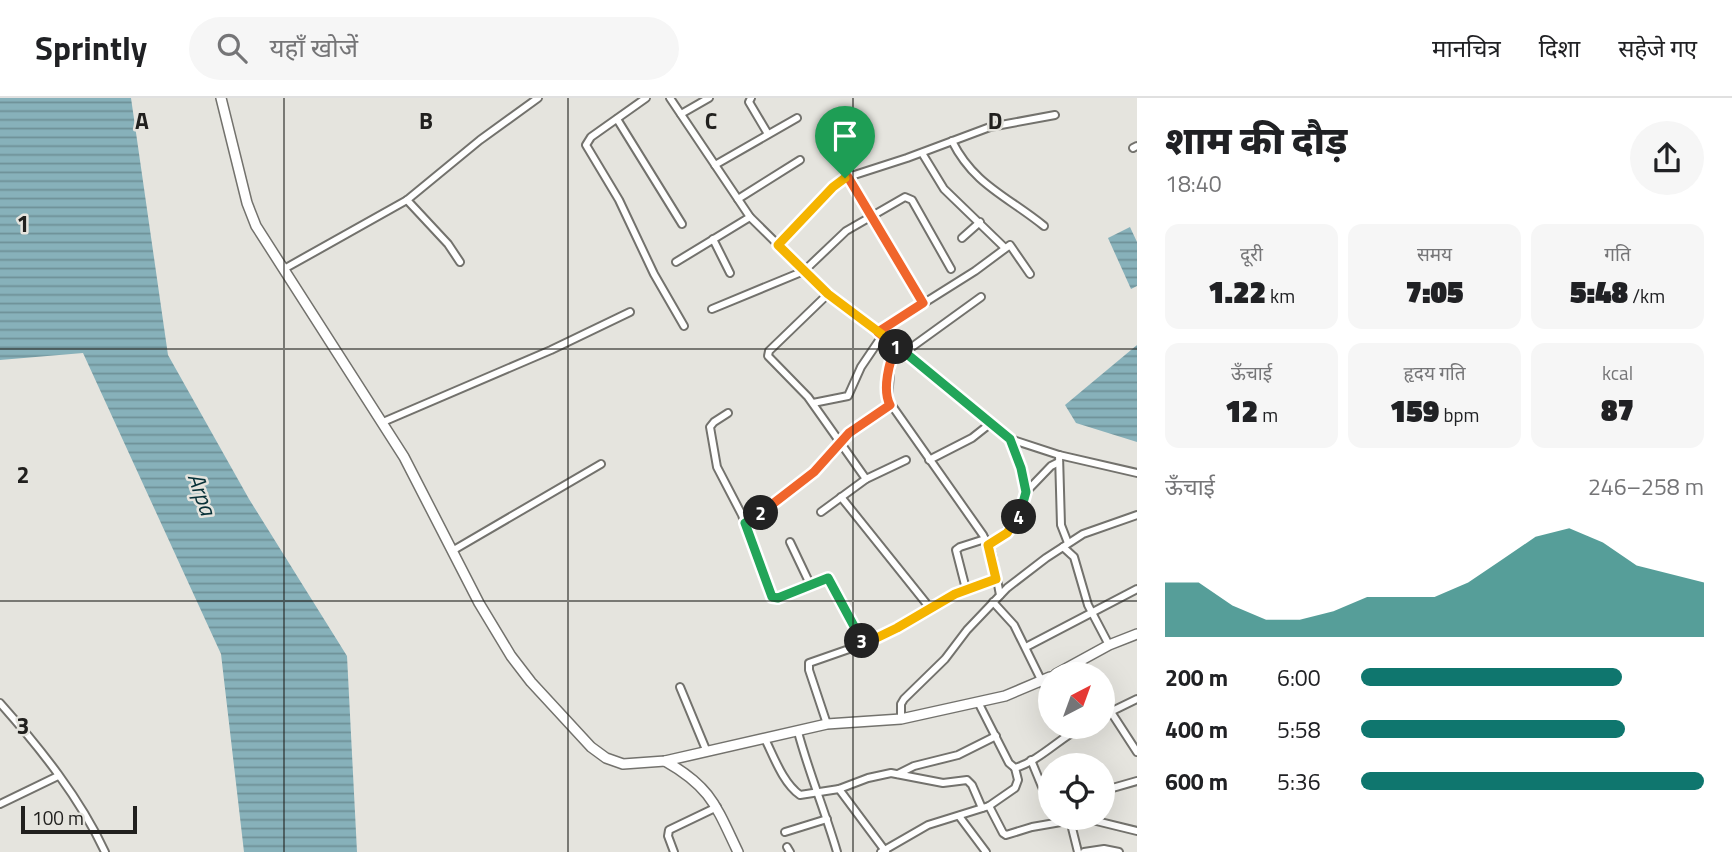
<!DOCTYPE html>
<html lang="hi">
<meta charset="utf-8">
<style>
body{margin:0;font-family:"Titillium Web","Noto Sans Devanagari",sans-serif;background:#f6f6f6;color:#202124;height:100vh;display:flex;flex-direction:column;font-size:26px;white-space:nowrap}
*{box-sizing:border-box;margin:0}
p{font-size:23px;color:#757577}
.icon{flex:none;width:38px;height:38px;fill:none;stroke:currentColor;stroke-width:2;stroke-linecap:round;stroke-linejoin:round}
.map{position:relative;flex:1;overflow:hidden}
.details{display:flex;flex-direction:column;background:#fff;width:595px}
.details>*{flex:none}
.needle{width:46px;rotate:41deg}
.controls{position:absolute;left:1038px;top:564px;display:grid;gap:14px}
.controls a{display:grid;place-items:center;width:77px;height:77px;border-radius:50%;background:#fff;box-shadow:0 7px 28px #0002;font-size:35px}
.scale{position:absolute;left:21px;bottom:18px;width:116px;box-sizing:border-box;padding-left:7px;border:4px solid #21201e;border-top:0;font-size:19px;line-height:24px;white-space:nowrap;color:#21201e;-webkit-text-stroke:5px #e5e4de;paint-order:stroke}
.pin{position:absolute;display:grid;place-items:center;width:60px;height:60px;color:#fff;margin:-72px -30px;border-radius:50% 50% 50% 0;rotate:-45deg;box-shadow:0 0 7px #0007}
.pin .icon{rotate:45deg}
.km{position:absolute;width:35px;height:35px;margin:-18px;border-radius:50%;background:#222;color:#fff;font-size:19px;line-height:35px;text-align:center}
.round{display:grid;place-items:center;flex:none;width:74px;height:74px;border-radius:37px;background:#f6f6f6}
.headline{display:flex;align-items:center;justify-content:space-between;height:119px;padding:0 28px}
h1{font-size:38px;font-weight:800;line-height:52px}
.stats{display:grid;grid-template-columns:repeat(3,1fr);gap:10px;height:119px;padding:7px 28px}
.stats div{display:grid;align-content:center;border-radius:14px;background:#f6f6f6;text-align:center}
.stats b{font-size:30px;font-weight:800}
.stats small{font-size:19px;font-weight:400}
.stats p{font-size:19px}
.chart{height:196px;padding:14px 28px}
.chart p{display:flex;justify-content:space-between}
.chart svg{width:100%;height:126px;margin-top:7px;fill:#0f766e;opacity:.7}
ul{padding:0 28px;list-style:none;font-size:23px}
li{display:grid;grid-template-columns:112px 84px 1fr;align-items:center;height:52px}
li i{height:18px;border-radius:9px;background:#0f766e}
header{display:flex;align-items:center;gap:42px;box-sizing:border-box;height:98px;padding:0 35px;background:#fff;border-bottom:2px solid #e0e0e0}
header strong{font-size:33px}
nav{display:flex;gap:38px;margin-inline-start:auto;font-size:24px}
.search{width:490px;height:63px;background:#f6f6f6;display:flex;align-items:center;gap:18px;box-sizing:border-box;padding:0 24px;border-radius:38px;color:#757577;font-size:26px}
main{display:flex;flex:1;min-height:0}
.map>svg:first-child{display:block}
.water{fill:url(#water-rules)}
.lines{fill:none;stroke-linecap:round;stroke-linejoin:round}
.street-casing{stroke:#73726d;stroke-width:10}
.secondary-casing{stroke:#73726d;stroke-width:12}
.street{stroke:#fff;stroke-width:6}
.secondary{stroke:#fff;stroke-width:9}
.split-1-casing{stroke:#fff;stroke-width:14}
.split-2-casing{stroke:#fff;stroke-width:14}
.split-3-casing{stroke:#fff;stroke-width:14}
.split-4-casing{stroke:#fff;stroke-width:14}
.split-5-casing{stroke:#fff;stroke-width:14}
.split-6-casing{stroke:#fff;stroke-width:14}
.split-1{stroke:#f0652b;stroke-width:9}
.split-2{stroke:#f0652b;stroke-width:9}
.split-3{stroke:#22a559;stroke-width:9}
.split-4{stroke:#f5b400;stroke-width:9}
.split-5{stroke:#22a559;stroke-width:9}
.split-6{stroke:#f5b400;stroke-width:9}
.grid{fill:none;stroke:#21201e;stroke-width:2;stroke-opacity:0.55}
.labels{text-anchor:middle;stroke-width:5;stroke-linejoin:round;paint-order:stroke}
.water-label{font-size:23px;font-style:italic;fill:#063037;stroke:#e5e4de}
.grid-label{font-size:23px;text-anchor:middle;font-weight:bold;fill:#21201e;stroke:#e5e4de;stroke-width:5;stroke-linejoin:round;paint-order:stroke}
</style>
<header>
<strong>Sprintly</strong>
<div class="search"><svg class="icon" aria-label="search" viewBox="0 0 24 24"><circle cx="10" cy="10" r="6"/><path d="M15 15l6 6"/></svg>यहाँ खोजें</div>
<nav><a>मानचित्र</a><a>दिशा</a><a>सहेजे गए</a></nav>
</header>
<main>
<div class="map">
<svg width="1137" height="754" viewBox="0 0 1137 754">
<defs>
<pattern id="water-rules" width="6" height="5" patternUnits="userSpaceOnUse" patternTransform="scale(1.75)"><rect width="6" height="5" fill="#87b1ba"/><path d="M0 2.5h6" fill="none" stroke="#6e9097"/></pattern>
</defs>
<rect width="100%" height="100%" fill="#e5e4de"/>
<g class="water">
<polygon points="0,0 131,0 168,257 249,401 347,558 357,754 244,754 221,556 83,255 0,262"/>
<polygon points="1130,129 1137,144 1137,188 1131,191 1108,140"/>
<polygon points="1137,247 1137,344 1076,325 1065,307"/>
</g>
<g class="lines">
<g class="street-casing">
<g id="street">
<polyline points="646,0 591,39 586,47 619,102 654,176 684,228"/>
<polyline points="670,0 750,119 828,196 908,256 1010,341 1059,357 1137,375"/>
<polyline points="751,0 749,4 768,36"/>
<polyline points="681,16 709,0"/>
<polyline points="617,21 682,126"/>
<path d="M952 43C974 87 1007 98 1044 128"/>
<polyline points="1133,50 1137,48"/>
<polyline points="922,55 944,91 1005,150"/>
<polyline points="715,67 797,20"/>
<polyline points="848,79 923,205"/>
<polyline points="738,101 800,62"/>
<polyline points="407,102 448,146 460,164"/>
<polyline points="962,140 980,124"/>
<polyline points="713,141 730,175"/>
<polyline points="778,147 833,89 845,80 907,60 990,29 1055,17"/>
<polyline points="676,164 750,119"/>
<polyline points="284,171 407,102 480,42 538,0"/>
<polyline points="828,196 769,253 768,258 808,299 866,381"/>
<polyline points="712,211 804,173 846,133 905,99 912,102 951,171"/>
<polyline points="878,234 975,173 1010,147 1030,176"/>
<polyline points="897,248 891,261 888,302 983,437 992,456 1000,497"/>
<polyline points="905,254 981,199"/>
<polyline points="813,305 848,298 861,269 882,238"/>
<polyline points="728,315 714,324 710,329 717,369 742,417 770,497 778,500 828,480 864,546"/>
<polyline points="383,324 551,252 630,214"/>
<polyline points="1059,357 1061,427 1068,445"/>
<polyline points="929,362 972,340 991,325"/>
<polyline points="1026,394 1051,368 1059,364"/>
<polyline points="841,399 930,510"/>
<polyline points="821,414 866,381 906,362"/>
<polyline points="745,425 802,385 829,360 849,335 890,307"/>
<polyline points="790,444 810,486"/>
<path d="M988 447C1037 414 1029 391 1010 341"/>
<polyline points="1063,449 1074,459 1088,507 1109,547"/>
<polyline points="452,453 601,366"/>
<polyline points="966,491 956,452 960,449 985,441"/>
<polyline points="993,504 1014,527 1050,600"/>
<polyline points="1026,549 1137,491"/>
<polyline points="680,589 707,654"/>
<path d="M978 604 1009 665 1015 670C1039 663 1060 640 1083 628"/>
<path d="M0 605C40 650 80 700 105 754"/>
<polyline points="1111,614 1137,654"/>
<polyline points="1102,618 1137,601"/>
<polyline points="901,621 901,606 904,601 945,561 967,532 1007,490 1046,460 1083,436 1137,417"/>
<polyline points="827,626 809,572 809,565 872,543 955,496 996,481"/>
<path d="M798 634C809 675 825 713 837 754"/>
<path d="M765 641C774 659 783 685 800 697L839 691 868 680 891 675 943 685 967 682 972 687 982 710"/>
<polyline points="1031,662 1050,708"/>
<polyline points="898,676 914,668 958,657 996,638"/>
<polyline points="839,691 886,754"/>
<polyline points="1102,693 1137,683"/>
<polyline points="0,706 58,678"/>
<polyline points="989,708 1003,735 1006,737 1032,729 1084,720 1137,733"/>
<polyline points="959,718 986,754"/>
<polyline points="1070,722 1078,754"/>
<polyline points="785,734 827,721"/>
<polyline points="787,749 790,754"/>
<polyline points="674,754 668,738 669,732 717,709"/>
<polyline points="881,754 928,727 989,708 1015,690 1018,682 1015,670"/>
<polyline points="1084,754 1104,751 1119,754"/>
</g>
</g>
<g class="secondary-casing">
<g id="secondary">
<polyline points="221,0 247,105 256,128 404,359 479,505 511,558 531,584 591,649 606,660 623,666 665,663 827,626 901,621 1005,598 1050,579"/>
<polyline points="1056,576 1109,547 1137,536"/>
<path d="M665 663C711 689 716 708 738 754"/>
</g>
</g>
<use href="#street" class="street"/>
<use href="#secondary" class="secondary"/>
</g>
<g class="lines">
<g class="split-1-casing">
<polyline id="split-1" points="845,80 848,79 923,205 878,234 896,249"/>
</g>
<g class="split-2-casing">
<path id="split-2" d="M761 415 814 374 849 335 890 307C882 292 889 264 896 249"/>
</g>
<g class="split-3-casing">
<polyline id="split-3" points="761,415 745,425 772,499 778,500 828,480 862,543"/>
</g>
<g class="split-4-casing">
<polyline id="split-4" points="862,543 864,546 897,530 955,496 996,481 988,447 1007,435 1019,419"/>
</g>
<g class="split-5-casing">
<polyline id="split-5" points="896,247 1010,341 1021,370 1026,394 1019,419"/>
</g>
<g class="split-6-casing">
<polyline id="split-6" points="845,80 833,89 778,147 828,196 896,247"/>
</g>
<use href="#split-1" class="split-1"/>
<use href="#split-2" class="split-2"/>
<use href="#split-3" class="split-3"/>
<use href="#split-4" class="split-4"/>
<use href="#split-5" class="split-5"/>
<use href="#split-6" class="split-6"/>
</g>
<path class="grid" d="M284 0V754M568 0V754M853 0V754M0 251H1137M0 503H1137"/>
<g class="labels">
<g class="water-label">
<text transform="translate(202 396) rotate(71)" y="8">Arpa</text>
</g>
</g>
<g class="grid-label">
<text x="142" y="31">A</text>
<text x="426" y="31">B</text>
<text x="711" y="31">C</text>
<text x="995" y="31">D</text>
<text x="23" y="134">1</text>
<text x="23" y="385">2</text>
<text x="23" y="636">3</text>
</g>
</svg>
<div class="controls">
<a><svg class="needle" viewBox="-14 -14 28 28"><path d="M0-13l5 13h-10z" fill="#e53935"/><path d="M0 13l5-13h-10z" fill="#757577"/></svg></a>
<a><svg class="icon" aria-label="locate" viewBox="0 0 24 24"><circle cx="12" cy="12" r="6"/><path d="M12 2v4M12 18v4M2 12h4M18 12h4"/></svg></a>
</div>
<div class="scale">100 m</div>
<div class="pin" style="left:845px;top:80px;background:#1e9e55"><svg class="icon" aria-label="arrive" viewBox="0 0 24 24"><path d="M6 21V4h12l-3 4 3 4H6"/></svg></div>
<b class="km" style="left:896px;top:249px">1</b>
<b class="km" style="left:761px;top:415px">2</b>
<b class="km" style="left:862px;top:543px">3</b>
<b class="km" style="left:1019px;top:419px">4</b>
</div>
<section class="details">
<div class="headline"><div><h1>शाम की दौड़</h1><p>18:40</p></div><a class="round"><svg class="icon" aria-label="share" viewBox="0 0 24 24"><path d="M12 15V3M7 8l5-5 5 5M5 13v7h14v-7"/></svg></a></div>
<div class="stats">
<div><p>दूरी</p><b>1.22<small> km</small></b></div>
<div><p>समय</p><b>7:05</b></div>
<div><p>गति</p><b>5:48<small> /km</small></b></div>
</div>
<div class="stats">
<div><p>ऊँचाई</p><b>12<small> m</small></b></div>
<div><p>हृदय गति</p><b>159<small> bpm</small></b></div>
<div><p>kcal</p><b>87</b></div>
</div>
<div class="chart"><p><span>ऊँचाई</span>246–258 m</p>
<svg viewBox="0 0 160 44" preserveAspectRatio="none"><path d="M0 44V25L10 25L20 33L30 38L40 38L50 35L60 30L70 30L80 30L90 25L100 17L110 9L120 6L130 11L140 19L150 22L160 25V44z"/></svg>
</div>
<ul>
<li><b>200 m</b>6:00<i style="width:76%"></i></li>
<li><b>400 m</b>5:58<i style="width:77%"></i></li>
<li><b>600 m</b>5:36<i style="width:100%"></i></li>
</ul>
</section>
</main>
